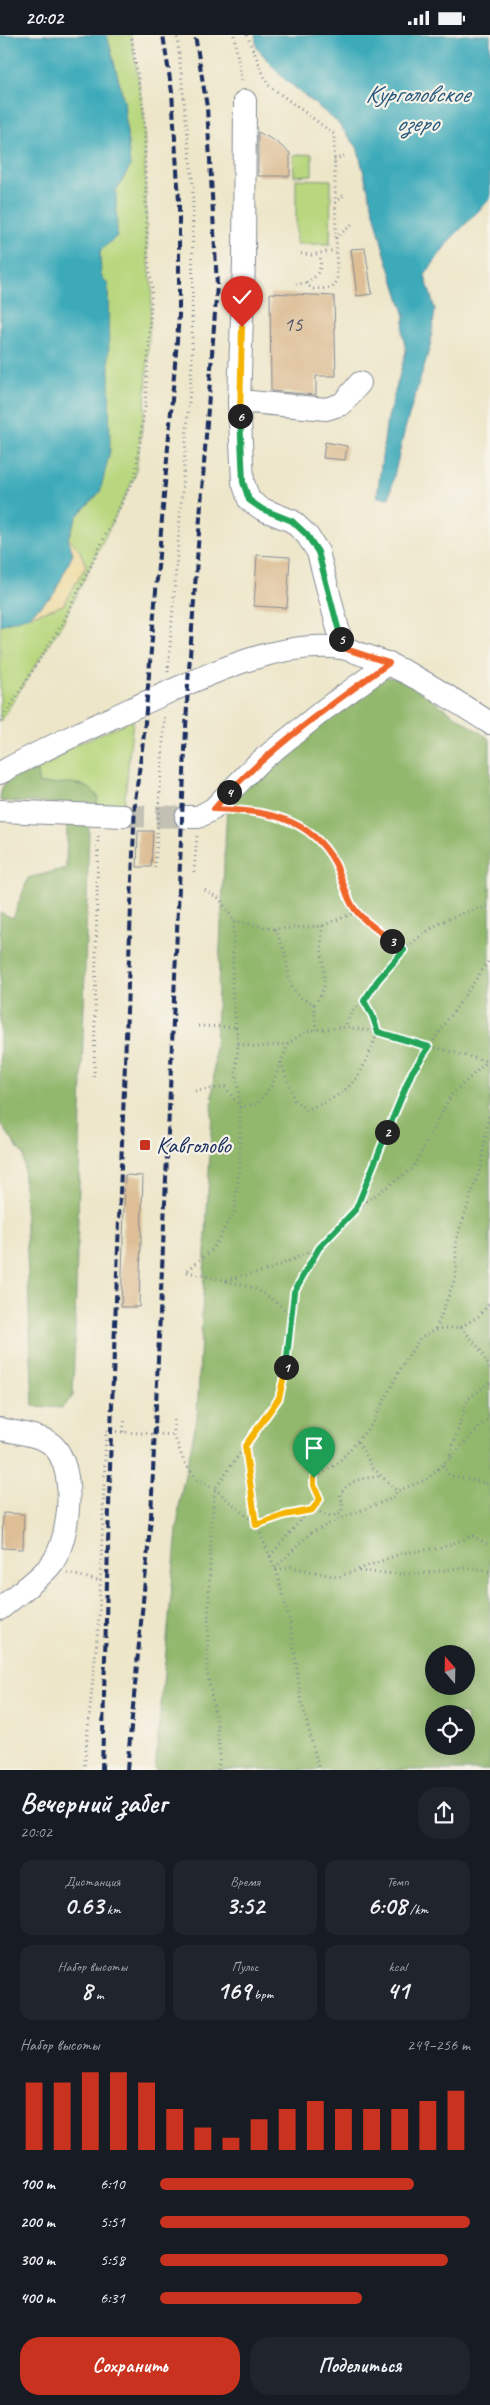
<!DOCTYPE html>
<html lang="ru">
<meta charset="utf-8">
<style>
body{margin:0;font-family:Caveat,sans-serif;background:#20242c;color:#f1f3f6;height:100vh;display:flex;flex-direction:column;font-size:19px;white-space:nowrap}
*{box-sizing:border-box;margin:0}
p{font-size:16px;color:#9ea1a6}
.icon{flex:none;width:28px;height:28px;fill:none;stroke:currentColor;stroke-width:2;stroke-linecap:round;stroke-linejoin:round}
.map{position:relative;height:1735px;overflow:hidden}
.sheet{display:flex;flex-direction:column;background:#171b24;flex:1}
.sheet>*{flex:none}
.needle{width:32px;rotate:340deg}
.fabs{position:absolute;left:425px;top:1610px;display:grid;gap:10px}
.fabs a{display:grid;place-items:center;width:50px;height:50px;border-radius:50%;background:#171b24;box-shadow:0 5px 20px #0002;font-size:25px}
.pin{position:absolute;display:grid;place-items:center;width:42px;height:42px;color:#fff;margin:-51px -21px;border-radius:50% 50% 50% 0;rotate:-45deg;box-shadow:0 0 5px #0007}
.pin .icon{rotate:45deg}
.km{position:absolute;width:25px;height:25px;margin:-12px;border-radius:50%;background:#222;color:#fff;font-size:14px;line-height:25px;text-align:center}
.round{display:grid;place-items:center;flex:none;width:52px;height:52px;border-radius:20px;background:#20242c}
.headline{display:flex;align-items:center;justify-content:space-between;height:85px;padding:0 20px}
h1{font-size:28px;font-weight:600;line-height:38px}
.figures{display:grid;grid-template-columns:repeat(3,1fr);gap:8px;height:85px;padding:5px 20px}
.figures div{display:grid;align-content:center;border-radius:12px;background:#20242c;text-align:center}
.figures b{font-size:25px;font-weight:600}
.figures small{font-size:14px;font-weight:400}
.figures p{font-size:14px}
.chart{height:140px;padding:10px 20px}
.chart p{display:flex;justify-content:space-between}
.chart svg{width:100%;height:90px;margin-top:5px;stroke:#c8321e;stroke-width:6}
.cta{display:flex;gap:10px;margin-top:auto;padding:10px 20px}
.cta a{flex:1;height:58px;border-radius:20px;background:#c8321e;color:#fff;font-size:20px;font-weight:600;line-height:58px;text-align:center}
.cta a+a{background:#20242c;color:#f1f3f6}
ul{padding:0 20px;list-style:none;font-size:16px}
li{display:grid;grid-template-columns:80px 60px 1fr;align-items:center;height:38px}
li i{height:12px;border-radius:6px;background:#c8321e}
.status{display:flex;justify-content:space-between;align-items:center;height:35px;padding:0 25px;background:#171b24;direction:ltr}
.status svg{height:14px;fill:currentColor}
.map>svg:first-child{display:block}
.green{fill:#b8d77e;stroke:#6a836e}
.forest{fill:#92b86d;stroke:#567466;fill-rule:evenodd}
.sand{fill:#eeda9e;stroke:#84847e}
.water{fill:#3caaba;stroke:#2c6c8c}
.building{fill:#ddbe95}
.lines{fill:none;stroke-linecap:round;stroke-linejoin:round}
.minor-tunnel{stroke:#c3c1b4;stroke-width:22;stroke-dasharray:22 11;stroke-linecap:butt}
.minor-casing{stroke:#848a94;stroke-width:24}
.path{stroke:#848a94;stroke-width:3;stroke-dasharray:1 4;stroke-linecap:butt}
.minor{stroke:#fff;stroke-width:22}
.rail{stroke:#1b2f5e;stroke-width:4;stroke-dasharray:8 4;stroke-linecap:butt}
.split-1-casing{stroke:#fff;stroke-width:10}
.split-2-casing{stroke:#fff;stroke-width:10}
.split-3-casing{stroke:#fff;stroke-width:10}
.split-4-casing{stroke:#fff;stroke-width:10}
.split-5-casing{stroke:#fff;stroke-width:10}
.split-6-casing{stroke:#fff;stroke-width:10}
.split-7-casing{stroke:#fff;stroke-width:10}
.split-1{stroke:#f5b400;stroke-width:6}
.split-2{stroke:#22a559;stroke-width:6}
.split-3{stroke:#22a559;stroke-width:6}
.split-4{stroke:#f0652b;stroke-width:6}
.split-5{stroke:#f0652b;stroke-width:6}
.split-6{stroke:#22a559;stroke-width:6}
.split-7{stroke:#f5b400;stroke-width:6}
.poi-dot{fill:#c8321e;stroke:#f7f3e8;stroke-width:2}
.labels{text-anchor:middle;stroke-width:4.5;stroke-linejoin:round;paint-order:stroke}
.number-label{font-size:21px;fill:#4c536c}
.poi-label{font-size:24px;fill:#1b2f5e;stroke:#f7f3e8;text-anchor:start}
.water-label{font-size:25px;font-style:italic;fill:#275a7e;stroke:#f7f3e8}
</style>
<div class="status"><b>20:02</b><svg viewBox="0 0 49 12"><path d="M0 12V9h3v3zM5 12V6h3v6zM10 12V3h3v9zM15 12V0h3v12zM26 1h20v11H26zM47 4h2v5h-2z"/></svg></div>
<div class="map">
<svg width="490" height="1735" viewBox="0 0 490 1735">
<rect width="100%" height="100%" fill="#f7f3e8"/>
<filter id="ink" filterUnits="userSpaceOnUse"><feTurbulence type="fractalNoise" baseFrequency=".02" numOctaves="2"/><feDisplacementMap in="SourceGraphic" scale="10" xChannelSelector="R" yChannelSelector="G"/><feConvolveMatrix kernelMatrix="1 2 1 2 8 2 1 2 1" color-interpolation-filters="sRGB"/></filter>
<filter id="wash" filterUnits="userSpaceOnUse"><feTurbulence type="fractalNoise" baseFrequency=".0096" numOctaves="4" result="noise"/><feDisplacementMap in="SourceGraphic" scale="20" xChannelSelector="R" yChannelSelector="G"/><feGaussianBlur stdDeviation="1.12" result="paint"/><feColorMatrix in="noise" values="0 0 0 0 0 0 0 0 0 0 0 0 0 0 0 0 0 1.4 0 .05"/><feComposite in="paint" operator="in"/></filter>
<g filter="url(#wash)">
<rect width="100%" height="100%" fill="#ede6c9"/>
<g class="green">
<polygon points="107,0 131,0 144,79 147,213 152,253 145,372 135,441 62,589 0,687 0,590 63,570 86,531 79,514 68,503 77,481 100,457 107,330 108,250 100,240 100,215 117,201 116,156 130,132 124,66"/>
<polygon points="312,119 312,140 294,141 293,120"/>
<polygon points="296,144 331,145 330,209 296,209"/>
<path d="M133 685 124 771 96 770 98 762C84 742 61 750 39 749L35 727Z"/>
</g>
<g class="forest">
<path d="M383 642 400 643 490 704V1735H155L180 1463 197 1383 227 768 269 727ZM434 1619H466V1651H434ZM434 1679H466V1711H434Z"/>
<path d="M35 727 39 749C61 750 84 742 98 762L96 770 0 766C0 743 18 738 35 727Z"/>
<polygon points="67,787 89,792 73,1361 62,1373 33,1371 23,1120 0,1088 0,877 13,883 28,843 66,833"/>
</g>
<polygon class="sand" points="68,503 79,514 86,531 63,570 29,581 54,559 73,519"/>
<g class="water">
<polygon points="0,0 107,0 124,66 130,132 116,156 117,201 100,216 101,240 108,250 110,416 100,457 77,481 68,503 73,519 54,559 29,581 0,590"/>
<polygon points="255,0 490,0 490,164 449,206 425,240 435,275 430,312 405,394 389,463 377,462 386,390 406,316 402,297 405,281 384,216 357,112 337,87 282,42 257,13"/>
</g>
<g id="blocks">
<g class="building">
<polygon points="258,97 275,106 290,118 290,141 258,141"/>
<polygon points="365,213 372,259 357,261 351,214"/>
<polygon points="270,258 334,261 336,341 316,341 316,360 271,356"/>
<polygon points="325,407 347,411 345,425 323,423"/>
<polygon points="257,520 290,522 287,573 254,571"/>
<polygon points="138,796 153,796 151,832 137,832"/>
<polygon points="125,1140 143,1141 139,1272 121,1272"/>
<polygon points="3,1478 24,1479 23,1514 2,1513"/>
</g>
</g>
</g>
<g filter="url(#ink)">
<use href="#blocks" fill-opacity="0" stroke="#848a94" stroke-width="1"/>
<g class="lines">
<polyline class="minor-tunnel" points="123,781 186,782"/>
<g class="minor-casing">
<g id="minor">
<polyline points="245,66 244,226 239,366 243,447 249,465 262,474 292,486 307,500 318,517 343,613"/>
<polyline points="239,366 326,374 342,369 360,348"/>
<path d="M0 738C43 714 88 694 133 673 195 646 272 604 342 613 350 614 359 619 367 621 412 636 450 663 490 688"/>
<polyline points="0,776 123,781"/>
<polyline points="186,782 198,782 213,774 258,728 325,674 389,628"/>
<path d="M0 1394C14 1397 32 1399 45 1405 80 1421 71 1507 50 1531 36 1547 16 1560 0 1574"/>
</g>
</g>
<g class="path">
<polyline points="234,0 242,49"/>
<polyline points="247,0 268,50 334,99 337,246 332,253 312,254 306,248 296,249"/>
<polyline points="334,125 344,121"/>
<polyline points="335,168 346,158"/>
<polyline points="335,203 352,190"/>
<polyline points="296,218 311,220 335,215"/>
<path d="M306 248C319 240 322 235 320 219"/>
<polyline points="168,637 192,328 193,150 177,0"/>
<polyline points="0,687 62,589 135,441 145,372 152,253 147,214 144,79 131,0"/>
<polyline points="239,775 288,783 315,803 335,827 356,877 404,915"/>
<polyline points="155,833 165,679"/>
<polyline points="194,837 197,800"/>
<polyline points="234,886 275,894 322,891 356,877"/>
<polyline points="275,894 284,915 291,951 299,962 314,969 316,995"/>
<path d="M363 966C395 919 431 880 490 872"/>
<path d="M314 969C329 954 323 937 322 919 321 910 322 900 322 891"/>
<polyline points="198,991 237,992"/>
<polyline points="238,1009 257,1012 288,1009"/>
<path d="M281 1027 294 1065 306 1075C356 1056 359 1044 378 997L372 980 363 966 351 977 345 992"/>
<polyline points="94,1042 98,798"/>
<polyline points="195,1056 225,1052 240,1072 257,1069 272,1050 288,1009 306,996 345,992 378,997 486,1026"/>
<polyline points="356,1173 412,1037 490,924"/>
<polyline points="188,1235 212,1215 234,1177 240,1130 240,1072 236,1037 238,1009 232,955 234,886 220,864 203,854"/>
<polyline points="187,1237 224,1245 268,1235 319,1213 356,1174 413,1133 451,1060 490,1024"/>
<path d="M226 1246C257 1252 266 1258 290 1279"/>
<polyline points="461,1292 479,1313 490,1333"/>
<polyline points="436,1294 456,1241 456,1205 482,1128 488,1083 490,1079"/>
<polyline points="174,1385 174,1400 184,1427 197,1444 215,1454 256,1489 276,1535 290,1587 301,1664 319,1735"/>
<polyline points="123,1397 125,1384"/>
<polyline points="358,1407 373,1433 397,1456 426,1445 450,1423 452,1413 468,1364 490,1347"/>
<path d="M245 1411 256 1489C272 1484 293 1474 311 1475 325 1476 323 1485 341 1478L343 1471 340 1459C353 1442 362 1444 381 1441"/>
<polyline points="451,1422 490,1381"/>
<polyline points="443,1430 449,1440 490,1449"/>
<polyline points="270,1521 320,1463 314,1450 314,1443 337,1429 372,1389 401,1333 420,1303 436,1294 461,1292 479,1281 490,1268"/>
<polyline points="275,1533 309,1499 339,1484 393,1463 397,1456"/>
<polyline points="276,1535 291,1532 338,1542 403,1518 441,1513 473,1501 490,1511"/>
<path d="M359 1536C381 1538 404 1540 425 1538 448 1535 468 1529 490 1537"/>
<polyline points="67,1538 101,1546"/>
<polyline points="84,1735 99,1583 106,1396 174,1400"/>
<polyline points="218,1735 220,1722 217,1690 207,1636 211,1494 215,1454 279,1363 288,1320 290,1279 294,1257 319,1213"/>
</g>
<use href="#minor" class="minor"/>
<g class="rail">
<polyline points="102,1735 111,1396 135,766 144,699 179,281 179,166 172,57 163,0"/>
<polyline points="127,1735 151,1482 188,648 217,250 207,72 195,0"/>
</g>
</g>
</g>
<g class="lines" filter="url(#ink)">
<g class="split-1-casing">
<polyline id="split-1" points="286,1332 279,1363 245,1411 256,1490 285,1480 312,1475 320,1464 314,1450 314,1443"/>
</g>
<g class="split-2-casing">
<polyline id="split-2" points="286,1332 294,1257 319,1213 356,1174 387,1097"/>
</g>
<g class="split-3-casing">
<polyline id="split-3" points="387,1097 412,1037 429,1012 378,997 372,980 364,966 378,945 404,915 392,906"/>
</g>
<g class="split-4-casing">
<path id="split-4" d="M229 757 214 774C263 776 309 780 335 828 343 843 346 865 357 877 366 888 381 897 392 906"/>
</g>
<g class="split-5-casing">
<path id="split-5" d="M229 757C277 708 333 668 389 628L343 613 341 604"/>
</g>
<g class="split-6-casing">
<polyline id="split-6" points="240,381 243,447 249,465 262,474 292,486 307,500 318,517 341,604"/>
</g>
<g class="split-7-casing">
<polyline id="split-7" points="240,381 242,292"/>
</g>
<use href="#split-1" class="split-1"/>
<use href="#split-2" class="split-2"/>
<use href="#split-3" class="split-3"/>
<use href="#split-4" class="split-4"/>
<use href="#split-5" class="split-5"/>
<use href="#split-6" class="split-6"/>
<use href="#split-7" class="split-7"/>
</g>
<rect class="poi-dot" x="139" y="1104" width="12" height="12" rx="2.5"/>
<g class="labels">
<g class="number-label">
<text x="293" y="296">15</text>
</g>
<g class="poi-label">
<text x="156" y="1118">Кавголово</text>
</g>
<g class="water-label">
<text x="417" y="67">Курголовское<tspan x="417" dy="29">озеро</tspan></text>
</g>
</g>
</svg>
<div class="fabs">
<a><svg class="needle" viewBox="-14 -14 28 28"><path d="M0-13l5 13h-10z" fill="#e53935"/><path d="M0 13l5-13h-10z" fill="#9ea1a6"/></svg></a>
<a><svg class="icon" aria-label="locate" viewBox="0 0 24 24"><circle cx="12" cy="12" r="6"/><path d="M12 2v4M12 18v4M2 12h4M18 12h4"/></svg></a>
</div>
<div class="pin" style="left:314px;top:1443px;background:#1e9e55"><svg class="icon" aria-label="arrive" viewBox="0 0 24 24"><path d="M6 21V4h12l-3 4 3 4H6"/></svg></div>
<div class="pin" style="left:242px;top:292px;background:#d93025"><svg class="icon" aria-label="check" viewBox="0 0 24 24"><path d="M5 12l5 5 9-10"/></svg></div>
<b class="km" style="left:286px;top:1332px">1</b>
<b class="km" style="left:387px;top:1097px">2</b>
<b class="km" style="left:392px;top:906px">3</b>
<b class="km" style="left:229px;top:757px">4</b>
<b class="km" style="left:341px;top:604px">5</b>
<b class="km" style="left:240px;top:381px">6</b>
</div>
<section class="sheet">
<div class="headline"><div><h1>Вечерний забег</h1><p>20:02</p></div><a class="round"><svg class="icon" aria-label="share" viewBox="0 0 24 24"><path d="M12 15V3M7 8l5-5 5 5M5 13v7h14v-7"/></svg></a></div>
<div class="figures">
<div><p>Дистанция</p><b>0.63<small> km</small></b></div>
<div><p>Время</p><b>3:52</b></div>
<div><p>Темп</p><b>6:08<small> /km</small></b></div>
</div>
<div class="figures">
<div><p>Набор высоты</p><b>8<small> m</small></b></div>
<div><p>Пульс</p><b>169<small> bpm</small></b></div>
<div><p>kcal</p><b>41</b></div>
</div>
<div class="chart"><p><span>Набор высоты</span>249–256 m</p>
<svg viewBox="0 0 160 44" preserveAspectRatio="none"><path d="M5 44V11M15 44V11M25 44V6M35 44V6M45 44V11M55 44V24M65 44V33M75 44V38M85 44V29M95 44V24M105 44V20M115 44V24M125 44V24M135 44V24M145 44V20M155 44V15"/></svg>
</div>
<ul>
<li><b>100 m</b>6:10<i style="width:82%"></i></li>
<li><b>200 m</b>5:51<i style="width:100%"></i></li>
<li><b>300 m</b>5:58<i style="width:93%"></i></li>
<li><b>400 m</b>6:31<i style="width:65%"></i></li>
</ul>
<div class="cta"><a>Сохранить</a><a>Поделиться</a></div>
</section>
